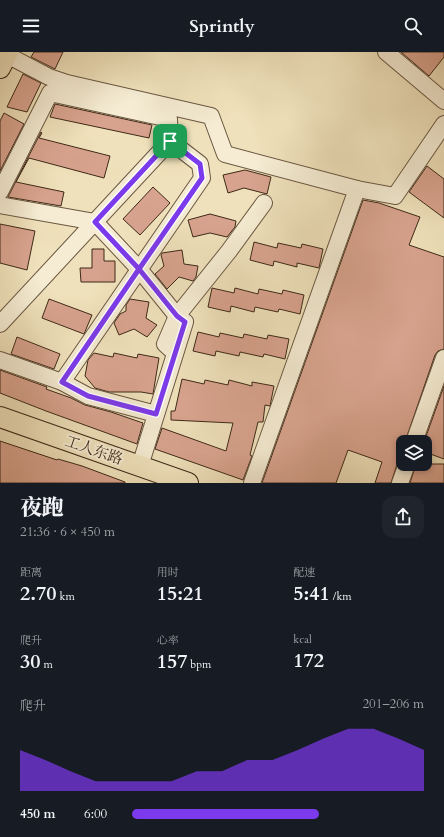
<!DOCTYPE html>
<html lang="zh">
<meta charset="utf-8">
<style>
body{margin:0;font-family:Cardo,"Noto Serif SC",serif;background:#20242c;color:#f1f3f6;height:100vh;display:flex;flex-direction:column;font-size:15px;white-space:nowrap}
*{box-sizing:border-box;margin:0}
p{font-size:13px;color:#9ea1a6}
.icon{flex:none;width:22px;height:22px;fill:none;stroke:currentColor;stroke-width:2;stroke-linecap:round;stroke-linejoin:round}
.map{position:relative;height:431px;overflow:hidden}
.drawer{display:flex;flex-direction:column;background:#171b24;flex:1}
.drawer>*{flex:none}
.fabs{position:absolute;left:396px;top:383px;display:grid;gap:8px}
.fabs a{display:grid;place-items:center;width:36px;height:36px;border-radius:8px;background:#171b24;box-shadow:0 2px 6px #0003;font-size:20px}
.pin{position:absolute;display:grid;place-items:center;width:34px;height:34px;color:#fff;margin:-17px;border-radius:8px;box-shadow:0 2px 6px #0006}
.round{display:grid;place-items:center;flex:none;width:42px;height:42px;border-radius:12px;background:#20242c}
.overview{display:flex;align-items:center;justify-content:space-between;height:68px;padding:0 20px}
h1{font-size:22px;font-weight:800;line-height:30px}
.figures{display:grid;grid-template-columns:repeat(3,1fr);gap:6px;height:68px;padding:4px 20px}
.figures div{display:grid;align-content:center}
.figures b{font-size:20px;font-weight:800}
.figures small{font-size:11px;font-weight:400}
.figures p{font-size:11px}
.chart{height:112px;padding:8px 20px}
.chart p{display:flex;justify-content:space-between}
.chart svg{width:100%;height:72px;margin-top:4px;fill:#7c3aed;opacity:.7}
ul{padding:0 20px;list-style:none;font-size:13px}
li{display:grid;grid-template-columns:64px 48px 1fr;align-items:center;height:30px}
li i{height:10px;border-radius:5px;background:#7c3aed}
header{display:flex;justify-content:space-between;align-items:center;height:52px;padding:0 20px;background:#171b24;font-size:18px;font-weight:800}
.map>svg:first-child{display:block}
.building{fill:#d8a38e;stroke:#3e2918}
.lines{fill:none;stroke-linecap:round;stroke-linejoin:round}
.minor-casing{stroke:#6a5741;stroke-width:18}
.major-casing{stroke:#3e2918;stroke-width:22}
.minor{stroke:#f5ecd3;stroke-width:16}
.major{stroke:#efe1bb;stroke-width:20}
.route-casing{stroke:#fff;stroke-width:8}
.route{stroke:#7c3aed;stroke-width:5}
.labels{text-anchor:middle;stroke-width:4;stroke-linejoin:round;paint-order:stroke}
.street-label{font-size:15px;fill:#3e2918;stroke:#f5ecd3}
</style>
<header><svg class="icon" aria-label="menu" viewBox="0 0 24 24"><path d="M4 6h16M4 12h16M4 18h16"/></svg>Sprintly<svg class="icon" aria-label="search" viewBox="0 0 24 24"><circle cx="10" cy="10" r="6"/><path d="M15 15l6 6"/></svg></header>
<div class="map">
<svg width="444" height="431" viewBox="0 0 444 431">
<rect width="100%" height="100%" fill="#efe1bb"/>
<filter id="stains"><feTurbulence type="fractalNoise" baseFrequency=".005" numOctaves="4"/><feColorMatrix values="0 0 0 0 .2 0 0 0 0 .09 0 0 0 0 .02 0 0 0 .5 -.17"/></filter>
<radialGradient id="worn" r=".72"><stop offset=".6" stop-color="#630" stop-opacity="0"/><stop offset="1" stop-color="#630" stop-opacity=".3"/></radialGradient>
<g class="building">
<polygon points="34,0 63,0 55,17 31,5"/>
<polygon points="401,0 444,0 444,5 429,24"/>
<polygon points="23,22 41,31 27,60 7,55"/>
<polygon points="55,52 152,73 149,86 50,65"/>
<polygon points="4,61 24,72 0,119 0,69"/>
<polygon points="41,80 42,81 39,86 110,104 104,126 29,106 16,130 64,140 61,154 8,145"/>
<polygon points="427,114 444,127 444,166 409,140"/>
<polygon points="245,118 271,125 267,142 244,136 228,141 223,123"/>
<polygon points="153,135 170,151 140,183 123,167"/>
<polygon points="363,148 379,151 420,165 409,193 444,205 444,297 438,299 435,303 405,390 403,390 403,394 391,431 375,431 382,410 348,398 336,431 262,431"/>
<polygon points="210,162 236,169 235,175 227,185 210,181 193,185 188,168"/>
<polygon points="0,172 35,179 27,218 0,211"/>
<polygon points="254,190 277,196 278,191 301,196 302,192 323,197 319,216 297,211 297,215 274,209 273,214 250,208"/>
<polygon points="92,197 104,197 104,209 115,209 115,230 81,230 80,216 92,216"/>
<polygon points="182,198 184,212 198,214 196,225 193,229 179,225 167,237 155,222 164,214 161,203 162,201"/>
<polygon points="212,236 234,241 235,236 258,242 259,237 282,242 283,238 304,243 300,262 279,257 278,260 255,255 254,260 231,254 230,260 208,255"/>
<polygon points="49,247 92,263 84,282 42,266"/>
<polygon points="130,247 149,250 146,266 157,273 147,285 134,277 119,283 114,271 120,262 126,259 126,253"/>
<polygon points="198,280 219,285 220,281 243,286 244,282 267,287 268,283 289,287 285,307 264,302 263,305 240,300 239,304 216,299 215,304 193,299"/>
<polygon points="17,285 60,302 54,317 11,302"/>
<polygon points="94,301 113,305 114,301 137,306 138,302 159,306 153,342 141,340 109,340 95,336 85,324 88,308"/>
<polygon points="0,318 47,335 46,337 71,346 85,353 111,360 143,371 137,392 46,359 0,341"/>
<polygon points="182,327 204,332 205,328 228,333 229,328 252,334 252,330 274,334 270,354 265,353 263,370 258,370 250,403 252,404 243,428 155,397 162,376 226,399 233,371 171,368 171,359 175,359"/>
<polygon points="444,334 444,407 425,400 424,390"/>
<polygon points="0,389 57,408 58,407 82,414 125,430 125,431 0,431"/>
<polygon points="416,412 444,412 444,431 410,431"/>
</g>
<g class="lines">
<g class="minor-casing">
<g id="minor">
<polyline points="386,0 444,49"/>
<polyline points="7,3 49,25 67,31 211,64 225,102 357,137"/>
<polyline points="0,140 50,41 169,67 170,89"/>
<polyline points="0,153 95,170 139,217 177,264 185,270 140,414"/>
<polyline points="0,272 170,89 200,112 202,126 62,330"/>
<polyline points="175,301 165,292 177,264 229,199 264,151"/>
<polyline points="0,308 62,330 88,344 156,362"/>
<polyline points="414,390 444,306"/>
<polyline points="252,431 357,137 395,144 444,72"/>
<polyline points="400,431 407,412"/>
</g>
</g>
<g class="major-casing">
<g id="major">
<polyline points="0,16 8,0"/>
<polyline points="0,365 188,431"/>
</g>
</g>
<use href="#minor" class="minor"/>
<use href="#major" class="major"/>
</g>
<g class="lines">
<g class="route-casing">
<polyline id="route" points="170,89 95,170 139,217 62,330 88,344 156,362 185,270 177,264 139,217 202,126 200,112 170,89"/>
</g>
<use href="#route" class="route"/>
</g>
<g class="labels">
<g class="street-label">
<text transform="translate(94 398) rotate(19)" y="5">工人东路</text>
</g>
</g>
<rect width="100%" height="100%" filter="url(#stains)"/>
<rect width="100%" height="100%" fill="url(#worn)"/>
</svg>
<div class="fabs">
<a><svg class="icon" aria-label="layers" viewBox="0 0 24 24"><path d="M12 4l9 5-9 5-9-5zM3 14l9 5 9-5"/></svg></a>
</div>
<div class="pin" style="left:170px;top:89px;background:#1e9e55"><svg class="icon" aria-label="arrive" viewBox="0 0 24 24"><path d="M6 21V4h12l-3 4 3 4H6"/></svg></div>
</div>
<section class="drawer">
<div class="overview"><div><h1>夜跑</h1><p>21:36 · 6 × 450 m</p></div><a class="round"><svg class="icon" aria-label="share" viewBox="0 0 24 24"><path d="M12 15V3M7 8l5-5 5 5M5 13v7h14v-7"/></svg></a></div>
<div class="figures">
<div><p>距离</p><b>2.70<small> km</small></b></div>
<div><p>用时</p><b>15:21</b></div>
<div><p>配速</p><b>5:41<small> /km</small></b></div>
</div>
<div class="figures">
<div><p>爬升</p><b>30<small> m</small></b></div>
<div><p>心率</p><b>157<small> bpm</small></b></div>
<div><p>kcal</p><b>172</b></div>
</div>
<div class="chart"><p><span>爬升</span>201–206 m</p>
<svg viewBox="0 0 160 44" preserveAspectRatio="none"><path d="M0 44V19L10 25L20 32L30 38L40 38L50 38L60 38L70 32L80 32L90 25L100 25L110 19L120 12L130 6L140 6L150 12L160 19V44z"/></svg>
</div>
<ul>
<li><b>450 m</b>6:00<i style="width:64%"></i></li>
</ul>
</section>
